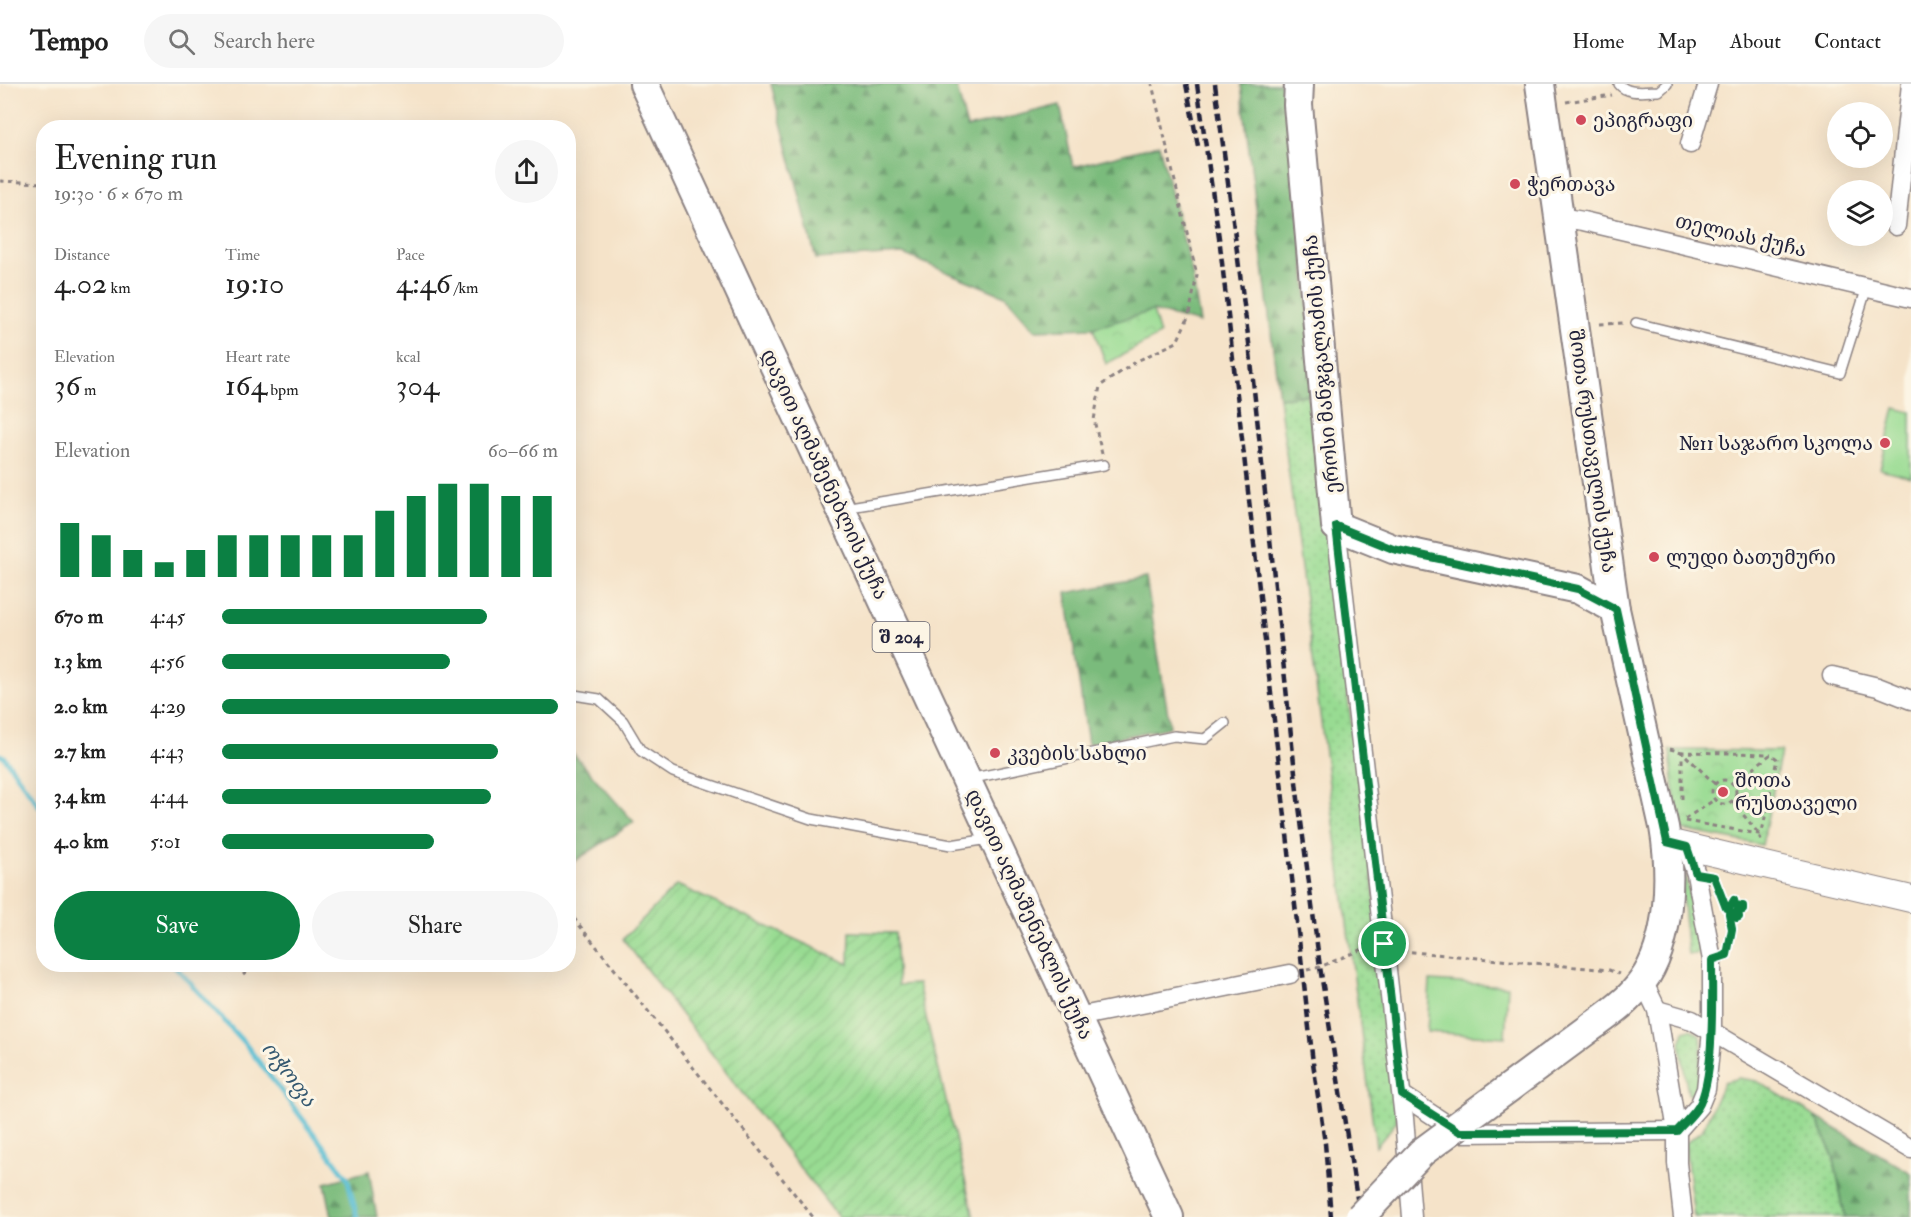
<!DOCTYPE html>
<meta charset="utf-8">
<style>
body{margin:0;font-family:"IM FELL Double Pica","Noto Serif Georgian",serif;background:#f6f6f6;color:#222;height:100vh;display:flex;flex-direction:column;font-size:22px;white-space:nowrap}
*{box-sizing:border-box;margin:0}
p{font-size:20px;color:#767676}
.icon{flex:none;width:33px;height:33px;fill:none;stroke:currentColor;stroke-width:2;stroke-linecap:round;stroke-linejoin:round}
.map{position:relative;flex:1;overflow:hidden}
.drawer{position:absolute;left:36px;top:36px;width:540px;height:852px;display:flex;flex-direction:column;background:#fff;border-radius:24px;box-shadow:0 6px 24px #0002}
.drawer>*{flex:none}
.controls{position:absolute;left:1827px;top:18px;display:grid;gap:12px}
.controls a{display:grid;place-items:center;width:66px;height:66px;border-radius:50%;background:#fff;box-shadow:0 6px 24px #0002;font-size:30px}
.pin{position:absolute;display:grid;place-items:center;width:51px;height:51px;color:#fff;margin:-26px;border:3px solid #fff;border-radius:50%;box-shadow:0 2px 6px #0007}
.round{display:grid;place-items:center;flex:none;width:63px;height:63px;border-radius:32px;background:#f6f6f6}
.head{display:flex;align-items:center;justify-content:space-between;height:102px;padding:0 18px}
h1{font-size:33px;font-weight:600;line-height:45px}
.figures{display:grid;grid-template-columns:repeat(3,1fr);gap:9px;height:102px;padding:6px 18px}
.figures div{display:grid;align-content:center}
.figures b{font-size:30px;font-weight:600}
.figures small{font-size:16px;font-weight:400}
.figures p{font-size:16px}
.chart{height:168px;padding:12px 18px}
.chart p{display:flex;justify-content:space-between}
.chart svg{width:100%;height:108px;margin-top:6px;stroke:#0b8043;stroke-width:6}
.primary-button{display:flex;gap:12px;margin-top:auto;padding:12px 18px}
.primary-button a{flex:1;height:69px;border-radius:36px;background:#0b8043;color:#fff;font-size:24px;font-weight:600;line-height:69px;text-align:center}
.primary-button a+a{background:#f6f6f6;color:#222}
ul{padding:0 18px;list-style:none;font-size:20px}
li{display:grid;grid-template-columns:96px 72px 1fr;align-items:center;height:45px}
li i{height:15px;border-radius:8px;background:#0b8043}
header{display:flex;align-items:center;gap:36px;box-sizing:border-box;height:84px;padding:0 30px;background:#fff;border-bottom:2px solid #e0e0e0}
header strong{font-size:28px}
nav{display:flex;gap:33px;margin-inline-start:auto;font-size:21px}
.search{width:420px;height:54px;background:#f6f6f6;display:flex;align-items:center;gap:15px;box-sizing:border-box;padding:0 21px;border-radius:33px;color:#767676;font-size:22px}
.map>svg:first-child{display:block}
.grass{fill:url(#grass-dots);stroke:#5d7e66;stroke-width:1.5}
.forest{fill:url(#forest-firs);stroke:#4e6e5c;stroke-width:1.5}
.park{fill:url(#park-crowns);stroke:#5d7e66;stroke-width:1.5}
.garden{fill:url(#garden-furrows);stroke:#5d7e66;stroke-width:1.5}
.pitch{fill:#98db92;stroke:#5d7e66;stroke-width:1.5}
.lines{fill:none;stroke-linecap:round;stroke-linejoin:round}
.stream{stroke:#54bcd2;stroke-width:5}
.lane-casing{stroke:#8c8282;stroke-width:12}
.street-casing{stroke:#8c8282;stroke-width:21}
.secondary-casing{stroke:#8c8282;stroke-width:28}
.primary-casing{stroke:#8c8282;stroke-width:32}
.path{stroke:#8c8282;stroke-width:3;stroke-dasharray:4.5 4.5;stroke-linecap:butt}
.lane{stroke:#fff;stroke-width:9}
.street{stroke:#fff;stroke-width:18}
.secondary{stroke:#fff;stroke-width:26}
.primary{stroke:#fff;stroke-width:28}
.rail{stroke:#22223b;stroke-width:4.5;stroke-dasharray:9 4.5;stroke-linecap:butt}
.primary-bridge-casing{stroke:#8c8282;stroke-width:32;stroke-linecap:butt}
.primary-bridge{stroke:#fff;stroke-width:28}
.route-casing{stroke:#fff;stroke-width:12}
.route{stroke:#0b8043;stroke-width:8}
.poi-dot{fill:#d1495b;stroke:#fcf5e5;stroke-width:2}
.labels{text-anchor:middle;stroke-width:6;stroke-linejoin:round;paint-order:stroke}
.shield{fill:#fcf5e5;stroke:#63616e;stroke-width:1.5}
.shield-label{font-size:18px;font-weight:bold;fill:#22223b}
.poi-label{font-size:20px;fill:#22223b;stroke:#fcf5e5;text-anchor:start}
.street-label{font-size:20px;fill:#22223b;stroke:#fcf5e5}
.water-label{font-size:21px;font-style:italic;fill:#345870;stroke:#fcf5e5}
</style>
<header>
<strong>Tempo</strong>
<div class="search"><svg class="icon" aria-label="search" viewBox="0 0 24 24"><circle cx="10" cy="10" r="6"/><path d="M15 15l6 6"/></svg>Search here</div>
<nav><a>Home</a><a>Map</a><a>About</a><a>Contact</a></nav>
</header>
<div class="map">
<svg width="1911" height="1133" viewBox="0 0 1911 1133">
<defs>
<pattern id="grass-dots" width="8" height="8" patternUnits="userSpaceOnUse" patternTransform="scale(1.5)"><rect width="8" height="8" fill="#98db92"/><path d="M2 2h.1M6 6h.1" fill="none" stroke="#83bc7f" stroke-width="1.8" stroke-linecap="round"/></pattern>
<pattern id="forest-firs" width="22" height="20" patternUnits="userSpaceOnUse" patternTransform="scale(1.5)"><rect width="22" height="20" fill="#7abb7c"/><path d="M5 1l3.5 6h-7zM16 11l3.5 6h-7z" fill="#649867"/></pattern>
<pattern id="park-crowns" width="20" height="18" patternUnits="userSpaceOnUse" patternTransform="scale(1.5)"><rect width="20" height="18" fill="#98db92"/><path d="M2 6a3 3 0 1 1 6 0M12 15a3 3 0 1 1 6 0" fill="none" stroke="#83bc7f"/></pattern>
<pattern id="garden-furrows" width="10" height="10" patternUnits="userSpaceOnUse" patternTransform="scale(1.5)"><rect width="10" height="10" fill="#98db92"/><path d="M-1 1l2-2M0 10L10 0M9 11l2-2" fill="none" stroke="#83bc7f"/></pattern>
</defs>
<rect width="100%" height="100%" fill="#fcf5e5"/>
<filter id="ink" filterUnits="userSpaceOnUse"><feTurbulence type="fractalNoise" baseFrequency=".0167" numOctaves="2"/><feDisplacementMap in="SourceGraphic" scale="12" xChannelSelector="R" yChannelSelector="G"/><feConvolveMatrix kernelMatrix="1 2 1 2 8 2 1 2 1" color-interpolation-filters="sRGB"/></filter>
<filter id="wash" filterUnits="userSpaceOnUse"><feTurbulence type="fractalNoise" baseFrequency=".008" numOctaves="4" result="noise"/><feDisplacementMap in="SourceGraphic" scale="24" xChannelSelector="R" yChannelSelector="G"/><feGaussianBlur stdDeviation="1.35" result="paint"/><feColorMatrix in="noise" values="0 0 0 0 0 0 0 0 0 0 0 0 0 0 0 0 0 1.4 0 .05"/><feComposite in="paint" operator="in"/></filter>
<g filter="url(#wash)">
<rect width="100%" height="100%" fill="#f5e3c9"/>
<g class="grass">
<polygon points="1308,311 1323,435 1371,781 1397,1037 1376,1063 1279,314"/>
<polygon points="1685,791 1702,869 1688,871 1680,792"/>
<polygon points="1690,945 1699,950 1702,959 1697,1009 1693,1011 1688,1010 1687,1004 1680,959 1684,947"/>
<polygon points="1739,994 1757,997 1816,1033 1834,1075 1845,1133 1694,1133 1685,1060 1703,1045 1724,998"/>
</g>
<g class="forest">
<polygon points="771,0 956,0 967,44 1060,21 1073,83 1159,61 1192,189 1200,239 1153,227 1093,244 1035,246 1005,212 903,170 816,175"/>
<polygon points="1241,0 1291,0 1314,310 1279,314"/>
<polygon points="1146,494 1170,643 1088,660 1066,509"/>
<polygon points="569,665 634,738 569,781"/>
<polygon points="1816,1033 1911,1089 1911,1133 1845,1133 1834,1075"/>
<polygon points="369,1087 377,1133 332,1133 325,1099"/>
</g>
<g class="park">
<polygon points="1153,227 1160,251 1106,280 1093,244"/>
<polygon points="1670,666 1781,667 1762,761 1678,745"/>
</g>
<polygon class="garden" points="677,801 849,880 850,848 895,849 898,901 918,900 974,1133 838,1133 623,855"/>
<g class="pitch">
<polygon points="1895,324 1911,328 1911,393 1880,385"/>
<polygon points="1430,897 1508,902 1505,953 1427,948"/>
</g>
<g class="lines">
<g class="stream">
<polyline points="0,671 4,673 44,729"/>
<polyline points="173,880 246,961 347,1093 357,1133"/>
</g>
</g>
</g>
<g filter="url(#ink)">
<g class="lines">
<g class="lane-casing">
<g id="lane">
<path d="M1619 0C1627 11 1646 7 1659 7L1667 0"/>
<polyline points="1636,239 1840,289 1867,203"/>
<polyline points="844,424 1104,381"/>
<polyline points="568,610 599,615 623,637 641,667 673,688 811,735 951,761 989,755"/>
<polyline points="969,695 1174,652 1205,655 1225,639"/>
</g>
</g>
<g class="street-casing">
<g id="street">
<polyline points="1690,60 1708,0"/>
<polyline points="1559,133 1583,137 1911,214"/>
<polyline points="1896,142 1911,0"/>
<polyline points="1336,442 1404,1034 1412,1133"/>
<polyline points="1832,592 1878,603 1911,616"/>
<polyline points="1643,897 1657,926 1677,1047 1677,1079 1683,1133"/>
<polyline points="1657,926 1692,936 1911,1065"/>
<polyline points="1077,933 1290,890"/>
<polyline points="1402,1011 1460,1049 1677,1047"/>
<polyline points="1677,1047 1699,1022 1706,1005 1712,947 1712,876 1696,790 1687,763"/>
</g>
</g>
<g class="secondary-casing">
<polyline id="secondary" points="1667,758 1911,815"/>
</g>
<g class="primary-casing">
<g id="primary">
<polyline points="644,0 1169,1133"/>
<polyline points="1299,0 1298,21 1336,442 1393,465 1578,505 1615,525"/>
<path d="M1540 0 1615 525 1664 743C1672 789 1671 859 1642 898 1629 916 1612 928 1594 941"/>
</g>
</g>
<g class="path">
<polyline points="1566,18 1612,11"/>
<polyline points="0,97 44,99"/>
<polyline points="1600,240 1625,239"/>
<polyline points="1102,370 1094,336 1100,302 1137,277 1177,258 1189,231 1197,191 1152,0"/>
<polyline points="1670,665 1682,668 1715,700"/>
<circle cx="1724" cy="708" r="12"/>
<polyline points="1682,715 1682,668 1771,670"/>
<polyline points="1732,717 1759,750 1761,757"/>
<polyline points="1685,735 1714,716"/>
<polyline points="1685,737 1759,750 1762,748 1777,675 1771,670 1733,700"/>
<polyline points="1718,803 1726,824 1730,823 1734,816 1735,821 1743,822 1743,826 1738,827 1739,833 1737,834 1733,829 1729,830 1732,845 1729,865"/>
<polyline points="568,827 813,1133"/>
<polyline points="1402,867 1609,886 1619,890"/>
<polyline points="1307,886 1320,883 1367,863"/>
<polyline points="243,891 256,880"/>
</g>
<use href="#lane" class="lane"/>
<use href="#street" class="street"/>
<use href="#secondary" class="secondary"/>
<use href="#primary" class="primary"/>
<g class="rail">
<polyline points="1186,0 1198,62"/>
<polyline points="1197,0 1220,161 1313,979 1325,1059 1331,1133"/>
<polyline points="1215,0 1249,259 1297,707 1320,883 1360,1133"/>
</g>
<g class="primary-bridge-casing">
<polyline id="primary-bridge" points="1360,1133 1422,1068 1594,941"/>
</g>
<use href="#primary-bridge" class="primary-bridge"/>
</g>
</g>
<g class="lines" filter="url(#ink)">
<g class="route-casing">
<path id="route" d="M1336 442 1393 465 1578 505 1616 525 1667 758 1687 763 1696 790 1714 793 1726 824 1730 823 1734 816 1735 821 1743 822V826L1738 827 1739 833 1737 834 1733 829 1729 830 1732 845 1727 871 1712 876C1712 910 1715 996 1698 1023 1693 1031 1684 1039 1677 1047L1460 1048 1402 1011Z"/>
</g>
<use href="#route" class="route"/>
</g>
<g class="poi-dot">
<circle cx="1581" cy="36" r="6"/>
<circle cx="1515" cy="100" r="6"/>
<circle cx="1885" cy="359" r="6"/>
<circle cx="1654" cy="473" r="6"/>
<circle cx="995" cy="669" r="6"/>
<circle cx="1723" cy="708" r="6"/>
</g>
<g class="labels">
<rect class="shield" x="872.5" y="538" width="57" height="30" rx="4.5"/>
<g class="shield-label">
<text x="901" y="559">შ 204</text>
</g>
<g class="poi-label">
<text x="1593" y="43">ეპიგრაფი</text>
<text x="1527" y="107">ჭერთავა</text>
<text x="1873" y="366" text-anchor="end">№11 საჯარო სკოლა</text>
<text x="1666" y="480">ლუდი ბათუმური</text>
<text x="1007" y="676">კვების სახლი</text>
<text x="1735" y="703">შოთა<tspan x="1735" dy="23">რუსთაველი</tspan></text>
</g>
<g class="street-label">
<text transform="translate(1741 151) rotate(13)" y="7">თელიას ქუჩა</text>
<text transform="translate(1321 280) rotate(-95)" y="7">ეროსი მანჯგალაძის ქუჩა</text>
<text transform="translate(1593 367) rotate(82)" y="7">შოთა რუსთაველის ქუჩა</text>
<text transform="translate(825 390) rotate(65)" y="7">დავით აღმაშენებლის ქუჩა</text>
<text transform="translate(1030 830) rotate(65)" y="7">დავით აღმაშენებლის ქუჩა</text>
</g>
<g class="water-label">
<text transform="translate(289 990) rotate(53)" y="7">ოჭოფა</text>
</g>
</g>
</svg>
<div class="controls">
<a><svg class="icon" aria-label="locate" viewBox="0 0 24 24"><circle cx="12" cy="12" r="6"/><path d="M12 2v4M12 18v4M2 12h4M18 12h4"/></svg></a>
<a><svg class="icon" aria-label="layers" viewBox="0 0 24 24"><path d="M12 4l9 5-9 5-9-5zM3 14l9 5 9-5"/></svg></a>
</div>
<div class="pin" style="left:1384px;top:860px;background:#1e9e55"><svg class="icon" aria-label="arrive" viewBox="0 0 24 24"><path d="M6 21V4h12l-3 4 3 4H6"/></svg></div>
<section class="drawer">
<div class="head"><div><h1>Evening run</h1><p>19:30 · 6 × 670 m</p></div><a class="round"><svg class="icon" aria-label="share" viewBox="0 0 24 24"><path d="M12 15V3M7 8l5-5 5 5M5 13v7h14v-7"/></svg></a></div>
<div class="figures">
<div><p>Distance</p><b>4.02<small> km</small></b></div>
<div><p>Time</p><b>19:10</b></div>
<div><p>Pace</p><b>4:46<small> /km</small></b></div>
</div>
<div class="figures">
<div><p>Elevation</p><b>36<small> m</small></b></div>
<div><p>Heart rate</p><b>164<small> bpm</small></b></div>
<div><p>kcal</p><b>304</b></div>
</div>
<div class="chart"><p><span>Elevation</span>60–66 m</p>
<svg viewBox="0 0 160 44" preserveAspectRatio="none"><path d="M5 44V22M15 44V27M25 44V33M35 44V38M45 44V33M55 44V27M65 44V27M75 44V27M85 44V27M95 44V27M105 44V17M115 44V11M125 44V6M135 44V6M145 44V11M155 44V11"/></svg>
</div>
<ul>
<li><b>670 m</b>4:45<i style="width:79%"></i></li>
<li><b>1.3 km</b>4:56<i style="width:68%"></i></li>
<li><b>2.0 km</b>4:29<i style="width:100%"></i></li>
<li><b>2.7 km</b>4:43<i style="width:82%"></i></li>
<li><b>3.4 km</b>4:44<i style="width:80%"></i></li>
<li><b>4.0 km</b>5:01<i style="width:63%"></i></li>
</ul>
<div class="primary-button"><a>Save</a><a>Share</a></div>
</section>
</div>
